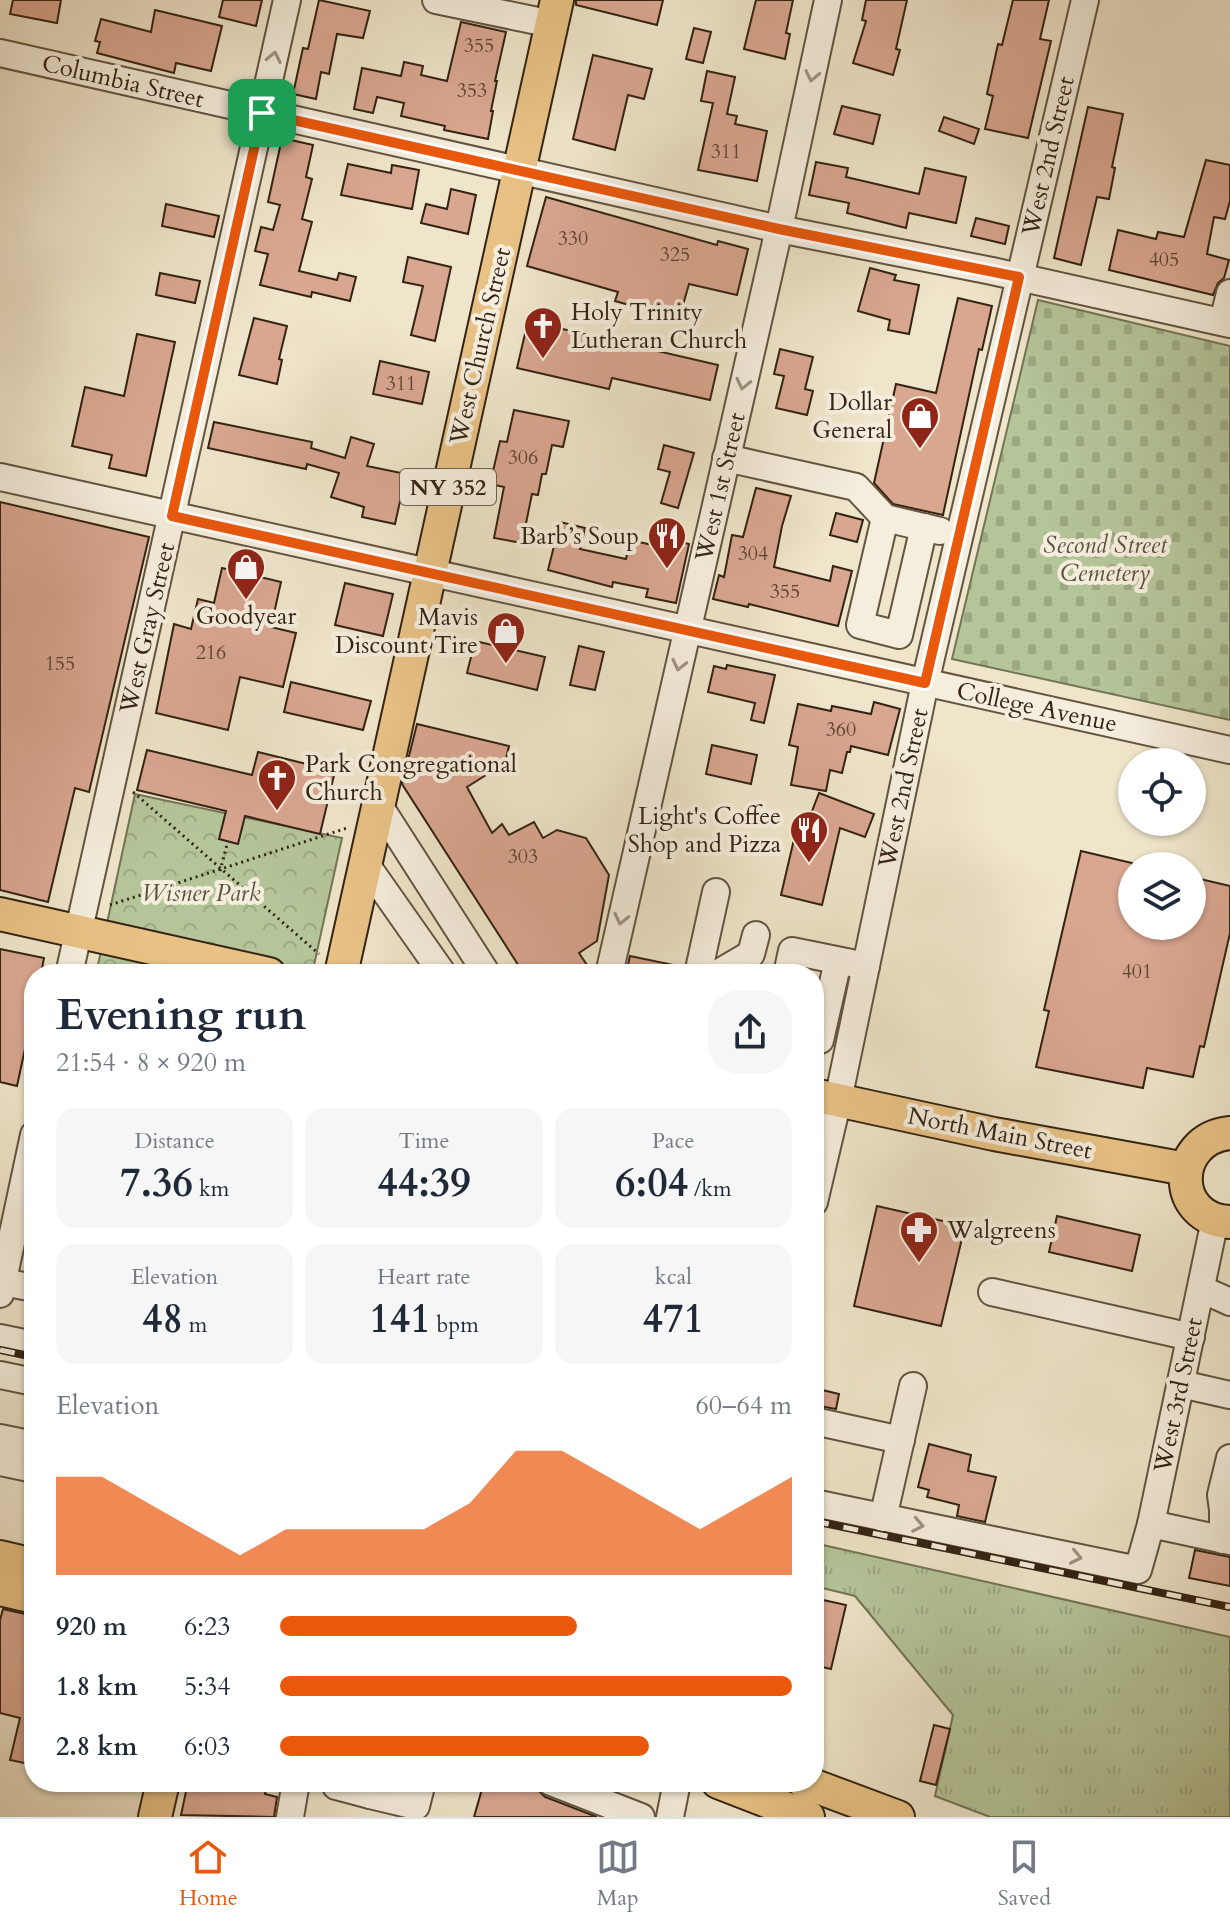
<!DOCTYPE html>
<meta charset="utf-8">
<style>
body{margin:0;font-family:Cardo,serif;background:#f6f6f7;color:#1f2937;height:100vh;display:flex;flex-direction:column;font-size:30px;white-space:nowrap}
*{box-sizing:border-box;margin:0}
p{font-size:26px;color:#747a83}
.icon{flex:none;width:44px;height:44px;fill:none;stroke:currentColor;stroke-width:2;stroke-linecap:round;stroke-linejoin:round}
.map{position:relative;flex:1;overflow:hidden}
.panel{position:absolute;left:24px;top:964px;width:800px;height:828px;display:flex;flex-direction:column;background:#fff;border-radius:32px;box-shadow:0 2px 6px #0004}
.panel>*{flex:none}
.controls{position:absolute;left:1118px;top:748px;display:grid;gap:16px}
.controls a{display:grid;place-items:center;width:88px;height:88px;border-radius:50%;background:#fff;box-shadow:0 2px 6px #0004;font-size:40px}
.pin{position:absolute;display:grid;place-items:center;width:68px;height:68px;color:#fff;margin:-34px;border-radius:16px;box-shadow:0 4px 12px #0006}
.round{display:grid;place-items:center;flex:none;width:84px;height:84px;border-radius:32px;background:#f6f6f7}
.headline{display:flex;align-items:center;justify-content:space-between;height:136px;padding:0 32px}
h1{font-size:44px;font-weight:800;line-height:60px}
.metrics{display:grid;grid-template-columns:repeat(3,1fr);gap:12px;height:136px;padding:8px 32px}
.metrics div{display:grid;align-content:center;border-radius:20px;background:#f6f6f7;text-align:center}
.metrics b{font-size:40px;font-weight:800}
.metrics small{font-size:22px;font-weight:400}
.metrics p{font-size:22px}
.chart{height:224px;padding:16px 32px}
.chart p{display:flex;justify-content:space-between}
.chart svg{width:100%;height:144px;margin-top:8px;fill:#ea580c;opacity:.7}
ul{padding:0 32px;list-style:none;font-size:26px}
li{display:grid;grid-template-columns:128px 96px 1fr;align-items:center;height:60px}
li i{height:20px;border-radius:10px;background:#ea580c}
.tabs{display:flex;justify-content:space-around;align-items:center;height:112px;border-top:2px solid #e0e1e3;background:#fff;font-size:22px;color:#747a83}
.tabs a{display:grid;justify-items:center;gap:4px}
.tabs .selected{color:#ea580c}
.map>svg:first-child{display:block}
.grass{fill:url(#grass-tufts);stroke:#747456;stroke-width:2}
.cemetery{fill:url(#cemetery-stones);stroke:#747456;stroke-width:2}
.park{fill:url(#park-crowns);stroke:#747456;stroke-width:2}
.building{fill:#d9a690;stroke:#332313;stroke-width:2}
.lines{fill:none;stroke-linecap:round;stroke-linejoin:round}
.minor-casing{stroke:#625441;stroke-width:30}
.major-casing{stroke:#332313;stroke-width:36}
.path{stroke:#332313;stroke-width:3;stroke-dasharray:2 4;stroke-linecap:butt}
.minor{stroke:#f5eedd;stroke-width:26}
.major{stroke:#e8c285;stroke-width:32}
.rail-casing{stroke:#332313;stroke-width:8}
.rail{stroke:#f5eedd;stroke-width:5;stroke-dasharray:15;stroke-linecap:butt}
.oneway{stroke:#9e9382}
.route-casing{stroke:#fff;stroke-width:16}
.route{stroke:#ea580c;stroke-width:10}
.labels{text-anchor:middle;stroke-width:8;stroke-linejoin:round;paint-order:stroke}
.number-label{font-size:20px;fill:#5c4432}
.shield{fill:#f5eedd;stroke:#6d6050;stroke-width:2}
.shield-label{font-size:22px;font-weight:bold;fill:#332313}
.street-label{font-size:24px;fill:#332313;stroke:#f5eedd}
.poi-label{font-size:24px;fill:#332313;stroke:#f5eedd;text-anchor:end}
.park-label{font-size:24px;font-style:italic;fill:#5a543c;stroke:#f5eedd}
</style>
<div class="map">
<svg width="1230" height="1817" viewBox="0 0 1230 1817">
<defs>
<pattern id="grass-tufts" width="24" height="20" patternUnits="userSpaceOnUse" patternTransform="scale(2)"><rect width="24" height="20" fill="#b5c59a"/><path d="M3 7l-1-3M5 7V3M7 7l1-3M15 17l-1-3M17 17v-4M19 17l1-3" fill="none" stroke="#9ca984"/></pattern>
<pattern id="cemetery-stones" width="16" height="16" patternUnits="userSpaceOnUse" patternTransform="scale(2)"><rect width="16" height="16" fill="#b5c59a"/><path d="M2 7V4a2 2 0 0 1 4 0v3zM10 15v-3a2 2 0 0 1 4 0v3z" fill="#9ca984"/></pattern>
<pattern id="park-crowns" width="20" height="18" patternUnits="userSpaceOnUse" patternTransform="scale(2)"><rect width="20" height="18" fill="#b5c59a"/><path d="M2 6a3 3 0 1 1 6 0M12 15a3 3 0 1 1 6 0" fill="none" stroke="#9ca984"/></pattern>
</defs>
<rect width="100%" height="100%" fill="#efe5ca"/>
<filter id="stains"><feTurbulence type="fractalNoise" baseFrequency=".0025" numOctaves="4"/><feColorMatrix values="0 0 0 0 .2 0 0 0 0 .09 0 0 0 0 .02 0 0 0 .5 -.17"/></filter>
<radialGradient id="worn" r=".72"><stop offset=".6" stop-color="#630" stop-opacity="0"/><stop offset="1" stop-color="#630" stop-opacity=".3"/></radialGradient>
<polygon class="grass" points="814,1543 1230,1637 1230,1817 990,1817 935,1796 953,1715 855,1596 814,1586"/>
<polygon class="cemetery" points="1038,300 1230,346 1230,720 952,659"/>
<polygon class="park" points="135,794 342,838 312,974 96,974"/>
<g class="building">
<polygon points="13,0 61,0 57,23 10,14"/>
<polygon points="223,0 262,0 256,26 219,17"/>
<polygon points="319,0 370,11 363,38 337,34 329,74 321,72 316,99 293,94 303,48 308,49"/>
<polygon points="576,0 663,0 657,25 576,5"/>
<polygon points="756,0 793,0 786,33 790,34 785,59 744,49"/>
<polygon points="866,0 907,0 896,49 900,50 893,75 853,63 866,21 862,20"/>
<polygon points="1013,0 1049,0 1040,39 1051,41 1028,138 985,129 993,96 987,94 998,44 1002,45"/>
<polygon points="155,10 222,26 211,71 176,63 174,73 97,53 100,42 95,41 101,19 151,32"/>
<polygon points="461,22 506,32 495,81 497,81 491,111 493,111 488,139 444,130 445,126 401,116 404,103 377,97 373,113 354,109 362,68 401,76 404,62 423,66 421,75 447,81"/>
<polygon points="694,28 711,32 703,63 686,59"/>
<polygon points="593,55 652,69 644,99 628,95 615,150 573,139"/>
<polygon points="707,71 735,77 727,114 737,116 735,124 767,131 757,181 698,170 713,103 701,101"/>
<polygon points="842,106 880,115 873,144 834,134"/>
<polygon points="1088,107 1123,114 1112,167 1115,168 1109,199 1097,197 1081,265 1054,258"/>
<polygon points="944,117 979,129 974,144 939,131"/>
<polygon points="282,138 313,145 306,177 312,179 302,219 312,222 299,271 337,280 339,273 356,277 350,301 312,292 311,297 260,285 268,254 255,251 261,227 273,230 280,205 268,202"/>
<polygon points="1206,160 1230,165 1230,201 1225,219 1214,217 1207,254 1229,260 1224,278 1218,283 1213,295 1109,270 1118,230 1156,239 1158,232 1184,237"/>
<polygon points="816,162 848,168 846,177 919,194 925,168 966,177 956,223 909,213 906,228 847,213 849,203 809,195"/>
<polygon points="348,164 391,173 392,165 419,170 412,209 341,195"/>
<polygon points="451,189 476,195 468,234 421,223 426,204 447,209"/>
<polygon points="546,197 717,245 718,241 748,249 737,295 689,284 679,319 615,301 618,292 527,266"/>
<polygon points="166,204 219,216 214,237 162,226"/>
<polygon points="976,218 1009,226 1005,244 971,236"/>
<polygon points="408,257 451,267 435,341 411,335 423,286 403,282"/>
<polygon points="870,268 896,275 894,280 919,285 909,334 888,330 890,320 858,311"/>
<polygon points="160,273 200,281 195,303 156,295"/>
<polygon points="958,298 992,306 982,350 979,349 943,515 893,504 874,483 896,384 936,393"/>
<polygon points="254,318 287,326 279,359 282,360 277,384 239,375"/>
<polygon points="528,321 718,365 710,400 612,378 609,389 517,368"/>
<polygon points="137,334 175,342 146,476 109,468 112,455 72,446 85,387 124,396"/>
<polygon points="780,349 813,357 805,389 813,391 807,415 776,408 784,376 774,374"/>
<polygon points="380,361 429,372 422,404 373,394"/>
<polygon points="514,410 569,421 563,447 552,445 546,474 542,474 538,495 532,494 522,543 494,538 504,487 490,484 500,441 507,442"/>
<polygon points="214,422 312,442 311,448 345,458 351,437 374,444 367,466 406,474 395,524 362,517 364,507 331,497 339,473 307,464 306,469 208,448"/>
<polygon points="664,445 694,453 678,508 661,503 670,472 658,469"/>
<polygon points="756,488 791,496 782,526 774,567 830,581 833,566 852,571 838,626 749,604 748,607 713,599 719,575 724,577 732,535 743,537"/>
<polygon points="0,502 149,537 89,792 75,788 48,902 0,890"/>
<polygon points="836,513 863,520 857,542 830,535"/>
<polygon points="560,522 585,528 580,549 626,559 630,540 657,546 659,537 689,544 676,603 646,597 648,589 613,582 612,587 548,570"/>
<polygon points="222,568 281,582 271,627 296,633 283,687 240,677 228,730 156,713 174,624 191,629 198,599 214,603"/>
<polygon points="345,583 393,594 383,636 335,625"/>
<polygon points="475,641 545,657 537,690 467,673"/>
<polygon points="579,646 604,652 595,690 570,685"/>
<polygon points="727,665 775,675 764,723 751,720 755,703 708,692 714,666 726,669"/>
<polygon points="291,682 371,701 363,730 284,712"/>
<polygon points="874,702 900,709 888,755 851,746 850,752 847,752 842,773 830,770 826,791 791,785 798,747 789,745 798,704 831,711 832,706 871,714"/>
<polygon points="417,724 509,746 505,763 467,787 492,833 502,824 509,835 534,822 543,838 557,830 586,838 609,875 597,941 579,953 593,974 524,974 402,784"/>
<polygon points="712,745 757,755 751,784 706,774"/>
<polygon points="147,750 252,775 258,752 335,771 320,834 245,816 238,844 219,839 226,811 137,790"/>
<polygon points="819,793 874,814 865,837 840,828 822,905 781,895 798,822 807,824"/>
<polygon points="1081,851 1132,863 1132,926 1192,926 1192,877 1230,886 1230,933 1204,1047 1200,1046 1193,1077 1147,1068 1143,1088 1036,1067 1049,1011 1044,1010"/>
<polygon points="0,949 44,958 41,974 34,974 34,1007 17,1086 0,1082"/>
<polygon points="630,956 683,967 682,974 626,974"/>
<polygon points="877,1206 965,1226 941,1326 854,1306"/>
<polygon points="1057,1216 1140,1235 1132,1271 1049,1252"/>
<polygon points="814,1388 839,1394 836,1409 814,1405"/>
<polygon points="929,1444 971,1455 968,1471 996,1477 985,1522 957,1516 959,1505 927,1497 929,1490 918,1487"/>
<polygon points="1195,1550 1230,1557 1230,1586 1189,1578"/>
<polygon points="814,1598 846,1605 831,1669 814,1665"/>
<polygon points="3,1609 34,1616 34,1765 10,1760 20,1718 0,1713 0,1620"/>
<polygon points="934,1725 950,1729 936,1785 920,1781"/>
<polygon points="188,1782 267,1782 265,1794 277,1797 274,1817 181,1815"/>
<polygon points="484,1782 517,1782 537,1789 545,1797 597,1817 474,1817"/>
</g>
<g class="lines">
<g class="minor-casing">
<g id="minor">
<polyline points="436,0 552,24"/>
<polyline points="0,53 779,229 992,271 1230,324"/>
<polyline points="1223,322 1230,293"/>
<polyline points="726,458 856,487 885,518 940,531"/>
<polyline points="0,477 1230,750"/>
<polyline points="885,518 860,625 899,635 924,527"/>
<polyline points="378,804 487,974"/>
<polyline points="365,863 443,974"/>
<polyline points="69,974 287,0"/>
<polyline points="609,974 779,229 828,0"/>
<polyline points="698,974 716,892"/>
<polyline points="717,974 751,954 756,935"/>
<polyline points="787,974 792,951 866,966"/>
<polyline points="820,1040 838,961"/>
<polyline points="814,1202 838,1100 925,683 1085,0"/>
<polyline points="3,1282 34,1288"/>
<polyline points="1201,1289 1230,1302"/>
<polyline points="992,1292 1191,1337"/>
<polyline points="0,1294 34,1135"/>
<polyline points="0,1338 34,1345"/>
<polyline points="0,1375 34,1382"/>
<polyline points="1181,1384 1230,1395"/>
<polyline points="814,1421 901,1440"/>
<polyline points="0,1438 34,1445"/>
<polyline points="0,1462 34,1469"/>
<polyline points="814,1503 1138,1570 1151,1524 1215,1220"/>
<polyline points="883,1518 913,1386"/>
<polyline points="1151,1524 1230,1541"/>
<polyline points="1223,1540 1223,1510 1221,1495 1230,1458"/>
<polyline points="338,1782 336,1786 370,1795"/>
<polyline points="374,1782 370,1795 416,1806 422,1782"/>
<polyline points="551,1782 641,1817"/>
<polyline points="290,1817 296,1782"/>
<polyline points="670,1817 677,1782"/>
</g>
</g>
<g class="major-casing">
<g id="major">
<polyline points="0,914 269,974"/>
<polyline points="341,974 557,0"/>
<polyline points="814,1095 994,1134 1186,1169"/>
<path d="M1230 1133C1171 1139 1171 1220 1230 1222"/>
<polyline points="0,1557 34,1565"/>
<polyline points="0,1589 34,1597"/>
<polyline points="718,1782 808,1817"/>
<polyline points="804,1782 898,1817"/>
<polyline points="155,1817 163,1782"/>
</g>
</g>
<g class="path">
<polyline points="133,792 319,954"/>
<polyline points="220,871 228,841"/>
<polyline points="110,905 347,828"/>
<polyline points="94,972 96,974"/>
</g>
<use href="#minor" class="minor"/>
<use href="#major" class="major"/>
<g class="rail-casing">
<g id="rail">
<polyline points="0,1350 34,1357"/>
<polyline points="814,1521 1230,1607"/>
</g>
</g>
<use href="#rail" class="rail"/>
</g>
<defs><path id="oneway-chevron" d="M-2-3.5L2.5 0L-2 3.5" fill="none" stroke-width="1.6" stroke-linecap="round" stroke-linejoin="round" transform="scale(2)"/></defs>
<g class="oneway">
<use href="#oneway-chevron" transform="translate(274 57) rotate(-78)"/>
<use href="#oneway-chevron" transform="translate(812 76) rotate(102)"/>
<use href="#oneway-chevron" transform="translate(743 384) rotate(103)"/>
<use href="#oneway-chevron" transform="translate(679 665) rotate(103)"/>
<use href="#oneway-chevron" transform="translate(621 919) rotate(103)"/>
<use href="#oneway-chevron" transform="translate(918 1525) rotate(11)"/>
<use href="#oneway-chevron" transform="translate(1076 1557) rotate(12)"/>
</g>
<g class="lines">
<g class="route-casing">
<polygon id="route" points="262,113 779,229 1019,277 925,683 172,516"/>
</g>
<use href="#route" class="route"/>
</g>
<defs>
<g id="church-pin" transform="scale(2)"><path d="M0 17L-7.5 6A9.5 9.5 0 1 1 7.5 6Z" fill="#8f2418" stroke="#f5eedd"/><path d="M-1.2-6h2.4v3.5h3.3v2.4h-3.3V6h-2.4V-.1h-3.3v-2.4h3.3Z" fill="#fff"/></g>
<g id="shop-pin" transform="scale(2)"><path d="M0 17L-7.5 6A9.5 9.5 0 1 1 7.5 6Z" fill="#8f2418" stroke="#f5eedd"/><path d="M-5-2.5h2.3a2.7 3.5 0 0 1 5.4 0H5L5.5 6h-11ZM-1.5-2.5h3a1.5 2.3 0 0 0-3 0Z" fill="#fff"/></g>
<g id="restaurant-pin" transform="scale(2)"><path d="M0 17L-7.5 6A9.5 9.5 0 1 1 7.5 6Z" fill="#8f2418" stroke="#f5eedd"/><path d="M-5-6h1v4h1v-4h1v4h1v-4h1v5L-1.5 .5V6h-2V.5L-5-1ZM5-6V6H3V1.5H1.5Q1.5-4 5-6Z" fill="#fff"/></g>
<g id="pharmacy-pin" transform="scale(2)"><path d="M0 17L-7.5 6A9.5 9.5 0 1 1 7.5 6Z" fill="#8f2418" stroke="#f5eedd"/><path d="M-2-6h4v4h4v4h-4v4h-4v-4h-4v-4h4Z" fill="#fff"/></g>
</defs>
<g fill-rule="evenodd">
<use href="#church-pin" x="543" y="326"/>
<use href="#shop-pin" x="920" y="416"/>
<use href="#restaurant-pin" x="667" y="536"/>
<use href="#shop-pin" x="246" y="567"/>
<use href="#shop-pin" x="506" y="631"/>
<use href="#church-pin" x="277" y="778"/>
<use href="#restaurant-pin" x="809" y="830"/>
<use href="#pharmacy-pin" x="919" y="1230"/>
</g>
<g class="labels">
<g class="number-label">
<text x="479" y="52">355</text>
<text x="472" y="97">353</text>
<text x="726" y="158">311</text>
<text x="573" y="245">330</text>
<text x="675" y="261">325</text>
<text x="1164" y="266">405</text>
<text x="401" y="390">311</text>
<text x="523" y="464">306</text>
<text x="753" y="560">304</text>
<text x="785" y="598">355</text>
<text x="211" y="659">216</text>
<text x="60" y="670">155</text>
<text x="841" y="736">360</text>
<text x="523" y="863">303</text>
<text x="1137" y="978">401</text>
</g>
<rect class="shield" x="400" y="469" width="96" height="36" rx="6"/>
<g class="shield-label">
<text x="448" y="495">NY 352</text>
</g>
<g class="street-label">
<text transform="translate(123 81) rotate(13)" y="8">Columbia Street</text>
<text transform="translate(1048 156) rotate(-77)" y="8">West 2nd Street</text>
<text transform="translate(480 346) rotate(-77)" y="8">West Church Street</text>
<text transform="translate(720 487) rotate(-77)" y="8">West 1st Street</text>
<text transform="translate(147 628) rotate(-77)" y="8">West Gray Street</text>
<text transform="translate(1037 707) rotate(12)" y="8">College Avenue</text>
<text transform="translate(903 788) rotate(-78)" y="8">West 2nd Street</text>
<text transform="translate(1000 1133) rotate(11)" y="8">North Main Street</text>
<text transform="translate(1178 1395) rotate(-78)" y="8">West 3rd Street</text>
</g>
<g class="poi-label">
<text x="571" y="320" text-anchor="start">Holy Trinity<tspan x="571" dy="28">Lutheran Church</tspan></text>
<text x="892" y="410">Dollar<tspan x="892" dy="28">General</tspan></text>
<text x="639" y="544">Barb’s Soup</text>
<text x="246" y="624" text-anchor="middle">Goodyear</text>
<text x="478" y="625">Mavis<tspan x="478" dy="28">Discount Tire</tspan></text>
<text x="305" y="772" text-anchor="start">Park Congregational<tspan x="305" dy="28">Church</tspan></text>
<text x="781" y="824">Light's Coffee<tspan x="781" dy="28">Shop and Pizza</tspan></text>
<text x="947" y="1238" text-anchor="start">Walgreens</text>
</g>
<g class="park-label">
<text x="1105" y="553">Second Street<tspan x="1105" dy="28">Cemetery</tspan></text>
<text x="201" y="901">Wisner Park</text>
</g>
</g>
<rect width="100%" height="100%" filter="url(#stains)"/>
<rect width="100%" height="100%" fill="url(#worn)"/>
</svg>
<div class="controls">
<a><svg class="icon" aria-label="locate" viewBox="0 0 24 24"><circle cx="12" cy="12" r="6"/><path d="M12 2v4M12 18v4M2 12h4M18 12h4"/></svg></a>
<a><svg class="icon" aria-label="layers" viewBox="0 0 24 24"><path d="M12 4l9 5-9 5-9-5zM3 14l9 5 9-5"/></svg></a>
</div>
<div class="pin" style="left:262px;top:113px;background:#1e9e55"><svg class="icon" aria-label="arrive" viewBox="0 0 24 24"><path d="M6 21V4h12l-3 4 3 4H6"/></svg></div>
<section class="panel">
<div class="headline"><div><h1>Evening run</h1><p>21:54 · 8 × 920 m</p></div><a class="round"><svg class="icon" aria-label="share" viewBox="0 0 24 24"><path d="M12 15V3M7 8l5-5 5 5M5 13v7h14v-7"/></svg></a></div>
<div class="metrics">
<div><p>Distance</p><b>7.36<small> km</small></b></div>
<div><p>Time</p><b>44:39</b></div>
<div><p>Pace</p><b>6:04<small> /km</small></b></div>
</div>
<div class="metrics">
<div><p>Elevation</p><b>48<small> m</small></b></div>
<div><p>Heart rate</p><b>141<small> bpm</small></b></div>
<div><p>kcal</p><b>471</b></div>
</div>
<div class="chart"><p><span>Elevation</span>60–64 m</p>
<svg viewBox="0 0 160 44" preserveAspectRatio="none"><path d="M0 44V14L10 14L20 22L30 30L40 38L50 30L60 30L70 30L80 30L90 22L100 6L110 6L120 14L130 22L140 30L150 22L160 14V44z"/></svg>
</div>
<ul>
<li><b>920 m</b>6:23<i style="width:58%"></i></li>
<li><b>1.8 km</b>5:34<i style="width:100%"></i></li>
<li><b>2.8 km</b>6:03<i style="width:72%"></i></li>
</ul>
</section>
</div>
<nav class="tabs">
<a class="selected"><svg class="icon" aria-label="home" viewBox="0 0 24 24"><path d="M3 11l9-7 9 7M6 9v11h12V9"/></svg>Home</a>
<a><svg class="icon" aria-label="map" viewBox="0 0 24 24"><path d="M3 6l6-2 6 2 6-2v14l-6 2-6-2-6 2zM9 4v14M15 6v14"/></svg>Map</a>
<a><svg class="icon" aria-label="saved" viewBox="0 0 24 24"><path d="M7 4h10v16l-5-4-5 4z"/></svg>Saved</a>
</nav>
